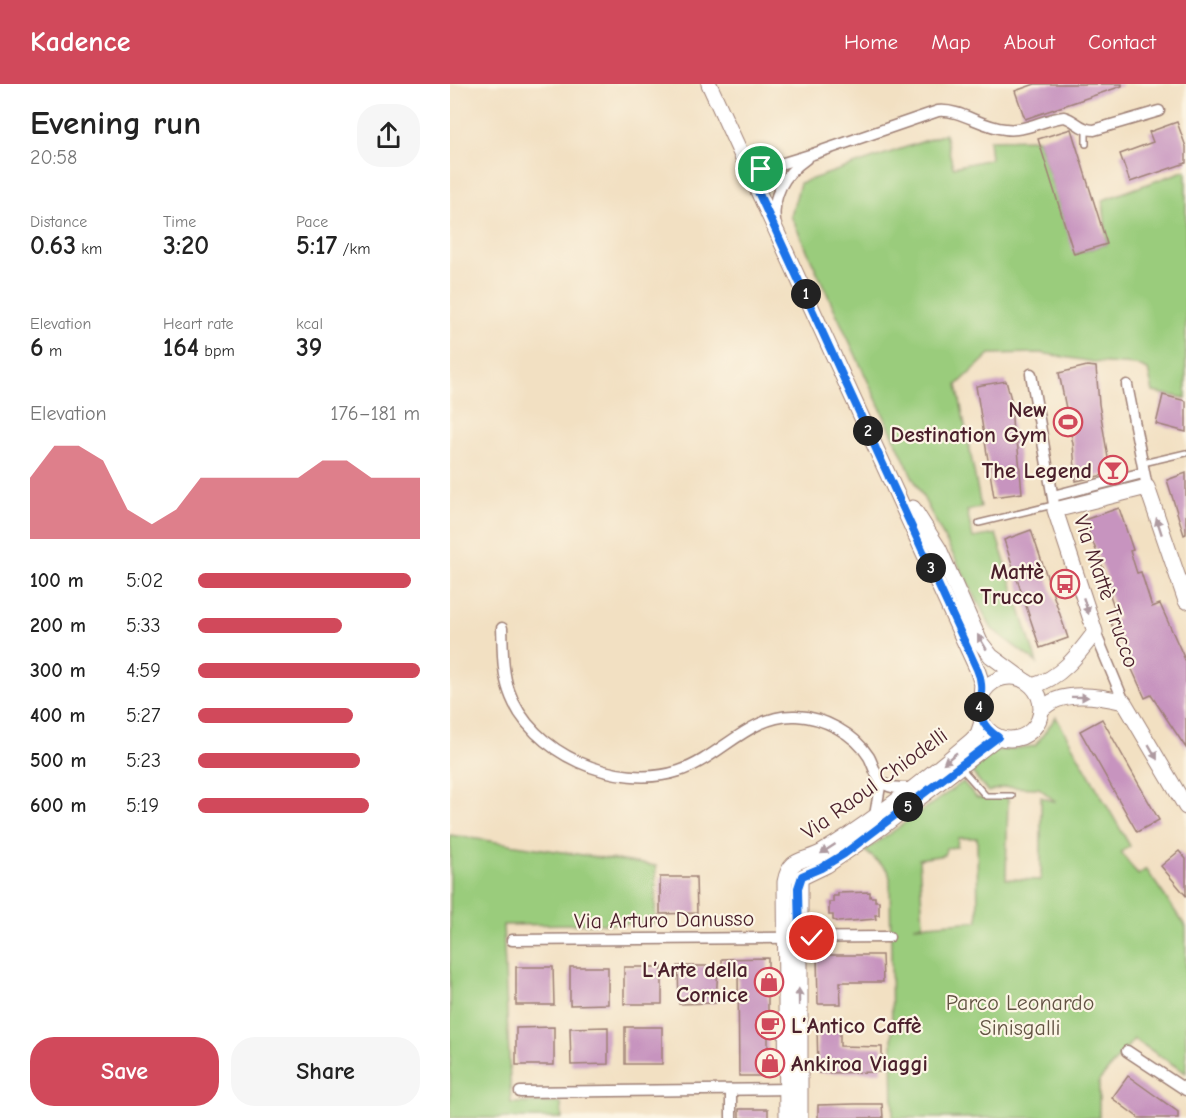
<!DOCTYPE html>
<meta charset="utf-8">
<style>
body{margin:0;font-family:"Comic Neue",sans-serif;background:#f6f6f6;color:#222;height:100vh;display:flex;flex-direction:column;font-size:22px;white-space:nowrap}
*{box-sizing:border-box;margin:0}
p{font-size:20px;color:#767676}
.icon{flex:none;width:33px;height:33px;fill:none;stroke:currentColor;stroke-width:2;stroke-linecap:round;stroke-linejoin:round}
.map{position:relative;flex:1;overflow:hidden}
.drawer{display:flex;flex-direction:column;background:#fff;width:450px}
.drawer>*{flex:none}
.pin{position:absolute;display:grid;place-items:center;width:51px;height:51px;color:#fff;margin:-26px;border:3px solid #fff;border-radius:50%;box-shadow:0 2px 6px #0007}
.km{position:absolute;width:30px;height:30px;margin:-15px;border-radius:50%;background:#222;color:#fff;font-size:16px;line-height:30px;text-align:center}
.round{display:grid;place-items:center;flex:none;width:63px;height:63px;border-radius:24px;background:#f6f6f6}
.summary{display:flex;align-items:center;justify-content:space-between;height:102px;padding:0 30px}
h1{font-size:33px;font-weight:800;line-height:45px}
.stats{display:grid;grid-template-columns:repeat(3,1fr);gap:9px;height:102px;padding:6px 30px}
.stats div{display:grid;align-content:center}
.stats b{font-size:26px;font-weight:800}
.stats small{font-size:16px;font-weight:400}
.stats p{font-size:16px}
.chart{height:168px;padding:12px 30px}
.chart p{display:flex;justify-content:space-between}
.chart svg{width:100%;height:108px;margin-top:6px;fill:#d1495b;opacity:.7}
.button{display:flex;gap:12px;margin-top:auto;padding:12px 30px}
.button a{flex:1;height:69px;border-radius:24px;background:#d1495b;color:#fff;font-size:24px;font-weight:800;line-height:69px;text-align:center}
.button a+a{background:#f6f6f6;color:#222}
ul{padding:0 30px;list-style:none;font-size:20px}
li{display:grid;grid-template-columns:96px 72px 1fr;align-items:center;height:45px}
li i{height:15px;border-radius:8px;background:#d1495b}
header{display:flex;align-items:center;gap:36px;box-sizing:border-box;height:84px;padding:0 30px;background:#d1495b;color:#fff}
header strong{font-size:28px}
nav{display:flex;gap:33px;margin-inline-start:auto;font-size:21px}
main{display:flex;flex:1;min-height:0}
.map>svg:first-child{display:block}
.green{fill:#9acc7c;stroke:#727654;stroke-width:1.5;fill-rule:evenodd}
.building{fill:#c794bf}
.lines{fill:none;stroke-linecap:round;stroke-linejoin:round}
.lane-casing{stroke:#9e8076;stroke-width:8}
.street-casing{stroke:#9e8076;stroke-width:13}
.secondary-casing{stroke:#9e8076;stroke-width:17}
.lane{stroke:#fff;stroke-width:5}
.street{stroke:#fff;stroke-width:10}
.secondary{stroke:#fff;stroke-width:15}
.oneway{fill:#ae9aa0}
.route-casing{stroke:#fff;stroke-width:12}
.route{stroke:#1a73e8;stroke-width:8}
.labels{text-anchor:middle;stroke-width:4.5;stroke-linejoin:round;paint-order:stroke}
.poi-label{font-size:22px;font-weight:bold;fill:#4a1f2b;stroke:#fcf5e5;text-anchor:end}
.street-label{font-size:22px;fill:#4a1f2b;stroke:#fcf5e5}
.park-label{font-size:22px;fill:#625343;stroke:#fcf5e5}
</style>
<header>
<strong>Kadence</strong>
<nav><a>Home</a><a>Map</a><a>About</a><a>Contact</a></nav>
</header>
<main>
<section class="drawer">
<div class="summary"><div><h1>Evening run</h1><p>20:58</p></div><a class="round"><svg class="icon" aria-label="share" viewBox="0 0 24 24"><path d="M12 15V3M7 8l5-5 5 5M5 13v7h14v-7"/></svg></a></div>
<div class="stats">
<div><p>Distance</p><b>0.63<small> km</small></b></div>
<div><p>Time</p><b>3:20</b></div>
<div><p>Pace</p><b>5:17<small> /km</small></b></div>
</div>
<div class="stats">
<div><p>Elevation</p><b>6<small> m</small></b></div>
<div><p>Heart rate</p><b>164<small> bpm</small></b></div>
<div><p>kcal</p><b>39</b></div>
</div>
<div class="chart"><p><span>Elevation</span>176–181 m</p>
<svg viewBox="0 0 160 44" preserveAspectRatio="none"><path d="M0 44V19L10 6L20 6L30 12L40 32L50 38L60 32L70 19L80 19L90 19L100 19L110 19L120 12L130 12L140 19L150 19L160 19V44z"/></svg>
</div>
<ul>
<li><b>100 m</b>5:02<i style="width:96%"></i></li>
<li><b>200 m</b>5:33<i style="width:65%"></i></li>
<li><b>300 m</b>4:59<i style="width:100%"></i></li>
<li><b>400 m</b>5:27<i style="width:70%"></i></li>
<li><b>500 m</b>5:23<i style="width:73%"></i></li>
<li><b>600 m</b>5:19<i style="width:77%"></i></li>
</ul>
<div class="button"><a>Save</a><a>Share</a></div>
</section>
<div class="map">
<svg width="736" height="1034" viewBox="0 0 736 1034">
<rect width="100%" height="100%" fill="#fcf5e5"/>
<filter id="ink" filterUnits="userSpaceOnUse"><feTurbulence type="fractalNoise" baseFrequency=".0167" numOctaves="2"/><feDisplacementMap in="SourceGraphic" scale="12" xChannelSelector="R" yChannelSelector="G"/><feConvolveMatrix kernelMatrix="1 2 1 2 8 2 1 2 1" color-interpolation-filters="sRGB"/></filter>
<filter id="wash" filterUnits="userSpaceOnUse"><feTurbulence type="fractalNoise" baseFrequency=".008" numOctaves="4" result="noise"/><feDisplacementMap in="SourceGraphic" scale="24" xChannelSelector="R" yChannelSelector="G"/><feGaussianBlur stdDeviation="1.35" result="paint"/><feColorMatrix in="noise" values="0 0 0 0 0 0 0 0 0 0 0 0 0 0 0 0 0 1.4 0 .05"/><feComposite in="paint" operator="in"/></filter>
<g filter="url(#wash)">
<rect width="100%" height="100%" fill="#f2e0c2"/>
<g class="green">
<polygon points="495,50 503,83 541,75 539,56 588,55 625,170 657,160 653,116 736,86 736,314 703,308 698,286 686,281 643,278 591,269 540,270 507,301 531,423 517,427 523,454 546,450 587,579 542,545 462,392 341,132 350,99"/>
<path d="M606 633 680 762 671 768 688 791 696 785 736 843V989L684 955 649 997V1034H443L440 794 438 786 415 767 513 698 527 714H558L556 795 591 796V713L606 718 589 704 555 703 538 708 521 687 546 667 585 662ZM508 754H527L528 837 464 842 473 840 469 775 495 771 496 764 507 763Z"/>
<polygon points="0,751 206,782 205,839 53,841 61,1019 111,1019 112,1034 0,1034"/>
</g>
<g id="blocks">
<g class="building">
<polygon points="585,0 672,0 672,2 575,35 565,7"/>
<polygon points="727,38 736,63 736,79 680,98 670,70 703,58 699,48"/>
<polygon points="621,45 657,160 624,170 588,55"/>
<polygon points="637,282 646,283 649,320 659,380 661,380 663,389 626,397 623,360 609,289"/>
<polygon points="556,297 561,315 563,352 566,352 568,365 572,409 544,413 526,302"/>
<polygon points="713,311 736,317 736,348 706,340"/>
<polygon points="736,389 736,450 734,451 717,396"/>
<polygon points="669,424 683,466 680,467 687,489 691,488 702,523 710,520 736,578 736,664 701,611 695,614 660,537 668,534 656,500 659,499 634,436"/>
<polygon points="581,446 618,554 590,564 554,456"/>
<polygon points="652,635 709,736 687,748 630,647"/>
<polygon points="729,767 736,775 736,812 711,782"/>
<polygon points="210,793 246,793 247,829 210,830"/>
<polygon points="420,808 420,813 425,813 425,817 429,817 429,831 425,831 426,835 388,838 383,836 383,831 379,831 379,818 383,818 383,812 388,812 388,809"/>
<polygon points="367,871 432,871 433,898 390,898 391,920 368,920"/>
<polygon points="318,874 318,992 289,992 288,884 272,884 272,875"/>
<polygon points="228,882 268,882 266,919 229,920"/>
<polygon points="66,883 103,883 104,921 66,921"/>
<polygon points="120,883 158,883 158,920 120,921"/>
<rect x="174" y="883" width="38" height="37"/>
<polygon points="390,940 390,962 432,963 432,988 368,989 367,941"/>
<polygon points="104,943 104,981 66,981 66,944"/>
<polygon points="158,943 158,980 121,981 120,944"/>
<rect x="175" y="943" width="37" height="37"/>
<polygon points="678,992 728,1028 728,1034 689,1034 662,1014"/>
<polygon points="405,1020 432,1020 433,1034 368,1034 368,1021"/>
<rect x="289" y="1025" width="29" height="9"/>
</g>
</g>
</g>
<g filter="url(#ink)">
<use href="#blocks" fill-opacity="0" stroke="#9e8076" stroke-width="1.5"/>
<g class="lines">
<g class="lane-casing">
<g id="lane">
<polyline points="636,60 636,46"/>
<polyline points="693,379 736,369"/>
<polyline points="529,439 603,421"/>
<polyline points="511,684 536,712 562,712"/>
</g>
</g>
<g class="street-casing">
<g id="street">
<path d="M298 86 317 84 363 70 488 27C511 25 531 43 555 45 576 48 593 35 614 33 626 36 630 46 644 46L709 27"/>
<polyline points="308,108 315,94 326,82"/>
<path d="M325 138C322 111 333 91 356 75"/>
<polyline points="581,290 605,426"/>
<polyline points="677,301 697,403"/>
<polyline points="603,412 693,389"/>
<path d="M52 544C53 565 52 587 59 607 80 670 168 707 229 687 271 673 300 630 346 632 373 633 404 649 419 673 423 680 425 691 431 697 438 705 451 704 461 704"/>
<polyline points="645,548 674,618"/>
<polyline points="425,731 431,697"/>
<polyline points="62,856 439,853"/>
<polyline points="677,967 736,1006"/>
<polyline points="281,1006 281,1034"/>
<polyline points="70,1008 342,1005"/>
</g>
</g>
<g class="secondary-casing">
<g id="secondary">
<polyline points="259,0 527,585 532,600 531,613"/>
<polyline points="463,424 489,465 530,558 541,572 575,597"/>
<circle cx="560" cy="624" r="31"/>
<path d="M582 602C610 595 628 571 645 548L605 426 697 403 736 517"/>
<path d="M591 627C608 605 650 612 674 618L736 723"/>
<path d="M337 1034 335 798C340 771 355 779 374 767 426 735 475 696 521 657L528 650 532 638"/>
<polyline points="350,1034 350,794 377,781 433,742 548,653"/>
</g>
</g>
<use href="#lane" class="lane"/>
<use href="#street" class="street"/>
<use href="#secondary" class="secondary"/>
</g>
<defs><path id="oneway-solid" d="M-6-.8H1V-3.2L6.5 0L1 3.2V.8H-6Z" transform="scale(1.5)"/></defs>
<g class="oneway">
<use href="#oneway-solid" transform="translate(709 442) rotate(-108)"/>
<use href="#oneway-solid" transform="translate(636 522) rotate(72)"/>
<use href="#oneway-solid" transform="translate(532 558) rotate(-121)"/>
<use href="#oneway-solid" transform="translate(630 613) rotate(1)"/>
<use href="#oneway-solid" transform="translate(703 668) rotate(60)"/>
<use href="#oneway-solid" transform="translate(500 674) rotate(141)"/>
<use href="#oneway-solid" transform="translate(378 765) rotate(147)"/>
<use href="#oneway-solid" transform="translate(349 913) rotate(-91)"/>
</g>
</g>
<g class="lines" filter="url(#ink)">
<g class="route-casing">
<path id="route" d="M311 85 298 86 527 585C540 613 516 632 548 653L394 770 371 784 352 792 348 804 349 853 362 854"/>
</g>
<use href="#route" class="route"/>
</g>
<defs>
<g id="stadium-ring" transform="scale(1.5)"><circle r="9.5" fill="#fcf5e5" stroke="#d1495b" stroke-width="1.5"/><path d="M0-5a6.5 5 0 1 0 0 10a6.5 5 0 1 0 0-10ZM-3.5-1.8h7v3.6h-7Z" fill="#d1495b"/></g>
<g id="bar-ring" transform="scale(1.5)"><circle r="9.5" fill="#fcf5e5" stroke="#d1495b" stroke-width="1.5"/><path d="M-6-5H6L.8 .8V4.5H3.5V6h-7V4.5H-.8V.8Z" fill="#d1495b"/></g>
<g id="bus-ring" transform="scale(1.5)"><circle r="9.5" fill="#fcf5e5" stroke="#d1495b" stroke-width="1.5"/><path d="M-5-6H5V4H4V6H2V4H-2V6H-4V4H-5ZM-3.5-4V0h7V-4ZM-3.5 1.2v1.5H-2V1.2ZM2 1.2v1.5H3.5V1.2Z" fill="#d1495b"/></g>
<g id="shop-ring" transform="scale(1.5)"><circle r="9.5" fill="#fcf5e5" stroke="#d1495b" stroke-width="1.5"/><path d="M-5-2.5h2.3a2.7 3.5 0 0 1 5.4 0H5L5.5 6h-11ZM-1.5-2.5h3a1.5 2.3 0 0 0-3 0Z" fill="#d1495b"/></g>
<g id="cafe-ring" transform="scale(1.5)"><circle r="9.5" fill="#fcf5e5" stroke="#d1495b" stroke-width="1.5"/><path d="M-5.5-4.5H6V0H3Q3 3.5 0 3.5H-2.5Q-5.5 3.5-5.5 0ZM3-3.2v2h1.7v-2ZM-6 4.5H4V6H-6Z" fill="#d1495b"/></g>
</defs>
<g fill-rule="evenodd">
<use href="#stadium-ring" x="618" y="338"/>
<use href="#bar-ring" x="663" y="386"/>
<use href="#bus-ring" x="615" y="500"/>
<use href="#shop-ring" x="319" y="898"/>
<use href="#cafe-ring" x="320" y="941"/>
<use href="#shop-ring" x="320" y="979"/>
</g>
<g class="labels">
<g class="poi-label">
<text x="597" y="333">New<tspan x="597" dy="25">Destination Gym</tspan></text>
<text x="642" y="394">The Legend</text>
<text x="594" y="495">Mattè<tspan x="594" dy="25">Trucco</tspan></text>
<text x="298" y="893">L’Arte della<tspan x="298" dy="25">Cornice</tspan></text>
<text x="341" y="949" text-anchor="start">L’Antico Caffè</text>
<text x="341" y="987" text-anchor="start">Ankiroa Viaggi</text>
</g>
<g class="street-label">
<text transform="translate(657 507) rotate(71)" y="8">Via Mattè Trucco</text>
<text transform="translate(424 699) rotate(-36)" y="8">Via Raoul Chiodelli</text>
<text transform="translate(214 835) rotate(-1)" y="8">Via Arturo Danusso</text>
</g>
<g class="park-label">
<text x="570" y="926">Parco Leonardo<tspan x="570" dy="25">Sinisgalli</tspan></text>
</g>
</g>
</svg>
<div class="pin" style="left:311px;top:85px;background:#1e9e55"><svg class="icon" aria-label="arrive" viewBox="0 0 24 24"><path d="M6 21V4h12l-3 4 3 4H6"/></svg></div>
<div class="pin" style="left:362px;top:854px;background:#d93025"><svg class="icon" aria-label="check" viewBox="0 0 24 24"><path d="M5 12l5 5 9-10"/></svg></div>
<b class="km" style="left:356px;top:210px">1</b>
<b class="km" style="left:418px;top:347px">2</b>
<b class="km" style="left:481px;top:484px">3</b>
<b class="km" style="left:529px;top:623px">4</b>
<b class="km" style="left:458px;top:723px">5</b>
</div>
</main>
